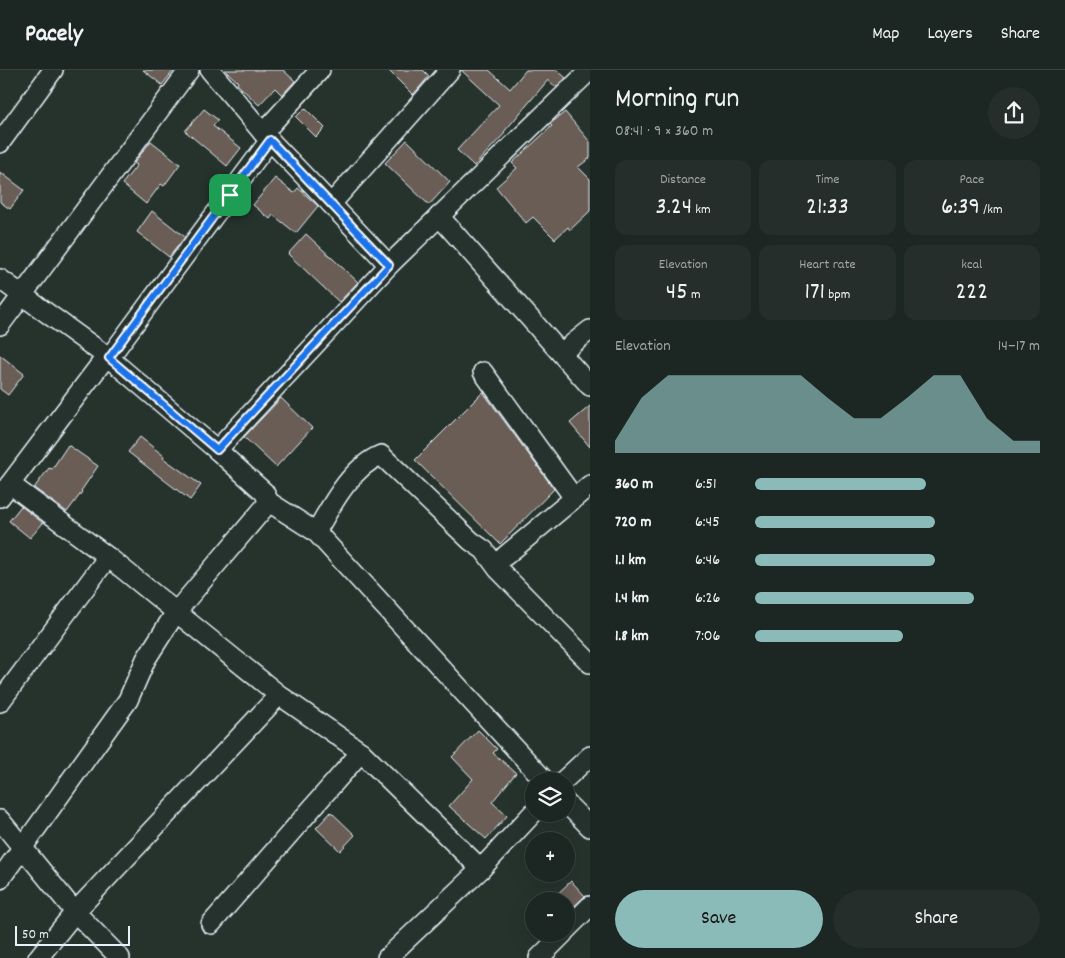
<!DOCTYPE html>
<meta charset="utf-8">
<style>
body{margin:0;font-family:Dekko,sans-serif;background:#252e2a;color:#f1f3f6;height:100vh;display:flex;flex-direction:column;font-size:19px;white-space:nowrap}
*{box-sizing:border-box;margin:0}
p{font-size:16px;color:#a0a5a5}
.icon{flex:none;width:28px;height:28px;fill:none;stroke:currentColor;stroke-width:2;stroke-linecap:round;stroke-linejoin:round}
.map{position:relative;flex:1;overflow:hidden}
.panel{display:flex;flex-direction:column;background:#1c2622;width:475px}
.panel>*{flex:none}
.tools{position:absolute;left:525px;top:702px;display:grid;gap:10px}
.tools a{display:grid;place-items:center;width:50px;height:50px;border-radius:50%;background:#1c2622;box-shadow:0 5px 20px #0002,0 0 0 1px #3a4340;font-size:25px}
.scale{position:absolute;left:15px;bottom:12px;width:115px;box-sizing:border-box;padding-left:5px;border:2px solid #e8f1f8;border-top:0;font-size:14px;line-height:18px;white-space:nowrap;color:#e8f1f8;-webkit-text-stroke:4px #26332d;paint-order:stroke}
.pin{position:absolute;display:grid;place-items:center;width:42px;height:42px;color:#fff;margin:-21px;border-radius:10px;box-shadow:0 2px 8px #0006}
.round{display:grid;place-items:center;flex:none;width:52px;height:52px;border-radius:26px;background:#252e2a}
.overview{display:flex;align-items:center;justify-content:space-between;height:85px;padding:0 25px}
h1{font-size:28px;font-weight:600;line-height:38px}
.metrics{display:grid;grid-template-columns:repeat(3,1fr);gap:8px;height:85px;padding:5px 25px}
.metrics div{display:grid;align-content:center;border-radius:12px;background:#252e2a;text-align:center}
.metrics b{font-size:25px;font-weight:600}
.metrics small{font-size:14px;font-weight:400}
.metrics p{font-size:14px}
.chart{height:140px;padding:10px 25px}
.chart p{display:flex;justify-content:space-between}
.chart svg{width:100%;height:90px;margin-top:5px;fill:#8bbbb9;opacity:.7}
.cta{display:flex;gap:10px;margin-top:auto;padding:10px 25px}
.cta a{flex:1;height:58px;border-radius:30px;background:#8bbbb9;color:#111;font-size:20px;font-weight:600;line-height:58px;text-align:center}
.cta a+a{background:#252e2a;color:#f1f3f6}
ul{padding:0 25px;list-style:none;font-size:16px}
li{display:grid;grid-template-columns:80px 60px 1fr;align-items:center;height:38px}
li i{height:12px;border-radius:6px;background:#8bbbb9}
header{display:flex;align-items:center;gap:30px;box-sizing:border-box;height:70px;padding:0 25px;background:#1c2622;border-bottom:1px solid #3a4340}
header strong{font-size:24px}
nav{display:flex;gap:28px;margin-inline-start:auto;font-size:18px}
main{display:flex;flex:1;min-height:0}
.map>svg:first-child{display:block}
.building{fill:#695d56;stroke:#e8f1f8}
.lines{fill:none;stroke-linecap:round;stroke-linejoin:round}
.minor-casing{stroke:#e8f1f8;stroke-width:22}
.minor{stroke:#26332d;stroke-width:19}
.route-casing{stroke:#fff;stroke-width:10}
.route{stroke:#1a73e8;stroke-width:6}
</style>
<header>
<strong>Pacely</strong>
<nav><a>Map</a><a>Layers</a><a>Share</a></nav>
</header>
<main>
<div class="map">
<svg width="590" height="888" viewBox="0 0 590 888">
<rect width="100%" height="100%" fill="#26332d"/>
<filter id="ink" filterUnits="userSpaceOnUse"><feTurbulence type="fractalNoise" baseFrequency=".02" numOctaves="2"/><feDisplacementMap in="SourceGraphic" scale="10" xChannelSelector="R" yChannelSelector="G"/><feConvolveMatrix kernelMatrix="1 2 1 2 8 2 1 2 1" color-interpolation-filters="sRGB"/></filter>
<g filter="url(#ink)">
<g class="building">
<polygon points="143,0 174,0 162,15"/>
<polygon points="225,0 283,0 295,11 282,25 275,18 259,35 237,14 238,12"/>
<polygon points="388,0 423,0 429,6 413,25"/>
<polygon points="461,0 489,0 510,19 526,0 557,0 566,8 556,17 548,10 504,62 505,63 474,96 457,80 499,35"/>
<polygon points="305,38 325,58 316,67 296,47"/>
<polygon points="204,39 218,50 213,56 241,78 227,96 185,61"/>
<polygon points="565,42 590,72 590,88 578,97 590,109 590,141 570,160 568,157 555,169 533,147 526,153 496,117 517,98 512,93 552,56 550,54"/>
<polygon points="407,70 450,112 429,135 385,93"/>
<polygon points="151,71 180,94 164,116 161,114 146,134 122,114 137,95 134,93"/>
<polygon points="0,102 24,120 10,139 0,132"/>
<polygon points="275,108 294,123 298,118 318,136 296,163 273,145 270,149 253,135"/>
<polygon points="152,141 185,167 169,187 137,162"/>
<polygon points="306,164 358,212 339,232 288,184"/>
<polygon points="0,285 24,304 8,325 0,319"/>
<polygon points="483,322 554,419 500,474 415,390"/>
<polygon points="281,328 312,358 276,397 244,367"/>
<polygon points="590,336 590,377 570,353"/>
<polygon points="140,367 164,386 163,388 201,415 190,430 128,382"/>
<polygon points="68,375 98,396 81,421 82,422 67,442 34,418 49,398 52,399"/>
<polygon points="21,436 43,453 30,468 9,451"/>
<polygon points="478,660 497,679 493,683 516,703 492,732 507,746 486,769 449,736 473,709 452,687"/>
<polygon points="331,742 355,765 340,781 316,758"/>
<polygon points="571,811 585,826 566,844 566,831 550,831"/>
</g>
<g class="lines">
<g class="minor-casing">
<g id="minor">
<polyline points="210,0 263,63 331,134 450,0"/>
<polyline points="263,63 320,0"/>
<polyline points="0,73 53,0"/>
<polyline points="331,134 389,195 590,0"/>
<polyline points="439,146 590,316"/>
<path d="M0 209 109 288 217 380 264 422 269 432 316 462C331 436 351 397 381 385L471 471 484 480 498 499 590 593"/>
<polyline points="0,255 189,0"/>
<polyline points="561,283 590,260"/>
<polyline points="109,288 270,70"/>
<polyline points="483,302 574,428"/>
<polyline points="217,380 389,195"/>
<polyline points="10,414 108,487 279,625"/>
<polyline points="0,427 106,287"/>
<polyline points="316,462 545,711"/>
<polyline points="505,486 590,415"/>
<polyline points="0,632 108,487"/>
<polyline points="563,711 590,686"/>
<polyline points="566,733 590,757"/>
<polyline points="0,750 75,842 120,888"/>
<polyline points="0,809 128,630 146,589 176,542 269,432"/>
<polyline points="211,854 361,682"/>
<polyline points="566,860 590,836"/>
<polyline points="38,888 75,842 279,625 361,682 481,799"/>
<polyline points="387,888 481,799 534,742"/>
<polyline points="539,888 563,864"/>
</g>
</g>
<use href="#minor" class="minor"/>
</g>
</g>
<g class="lines" filter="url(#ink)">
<g class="route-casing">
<polygon id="route" points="270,70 389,195 217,380 109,288"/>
</g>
<use href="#route" class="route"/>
</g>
</svg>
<div class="tools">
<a><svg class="icon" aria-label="layers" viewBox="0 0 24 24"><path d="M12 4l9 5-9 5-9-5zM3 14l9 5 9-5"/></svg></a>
<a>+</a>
<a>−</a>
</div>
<div class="scale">50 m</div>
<div class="pin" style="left:230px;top:125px;background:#1e9e55"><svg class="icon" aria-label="arrive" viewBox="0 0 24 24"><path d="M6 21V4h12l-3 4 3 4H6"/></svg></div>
</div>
<section class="panel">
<div class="overview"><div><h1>Morning run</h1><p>08:41 · 9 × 360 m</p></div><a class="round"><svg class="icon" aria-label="share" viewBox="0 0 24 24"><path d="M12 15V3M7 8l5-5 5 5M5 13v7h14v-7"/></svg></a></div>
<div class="metrics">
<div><p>Distance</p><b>3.24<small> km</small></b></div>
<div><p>Time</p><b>21:33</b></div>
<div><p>Pace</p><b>6:39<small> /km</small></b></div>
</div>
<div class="metrics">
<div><p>Elevation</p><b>45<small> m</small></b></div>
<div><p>Heart rate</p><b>171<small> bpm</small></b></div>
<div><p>kcal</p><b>222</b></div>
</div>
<div class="chart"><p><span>Elevation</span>14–17 m</p>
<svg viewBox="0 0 160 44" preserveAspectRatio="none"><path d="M0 44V38L10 17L20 6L30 6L40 6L50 6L60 6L70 6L80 17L90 27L100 27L110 17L120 6L130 6L140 27L150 38L160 38V44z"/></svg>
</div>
<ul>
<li><b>360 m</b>6:51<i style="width:60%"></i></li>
<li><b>720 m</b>6:45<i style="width:63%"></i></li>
<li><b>1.1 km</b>6:46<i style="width:63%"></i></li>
<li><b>1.4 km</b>6:26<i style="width:77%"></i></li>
<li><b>1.8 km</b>7:06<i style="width:52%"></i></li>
</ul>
<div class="cta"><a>Save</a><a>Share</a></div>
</section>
</main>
